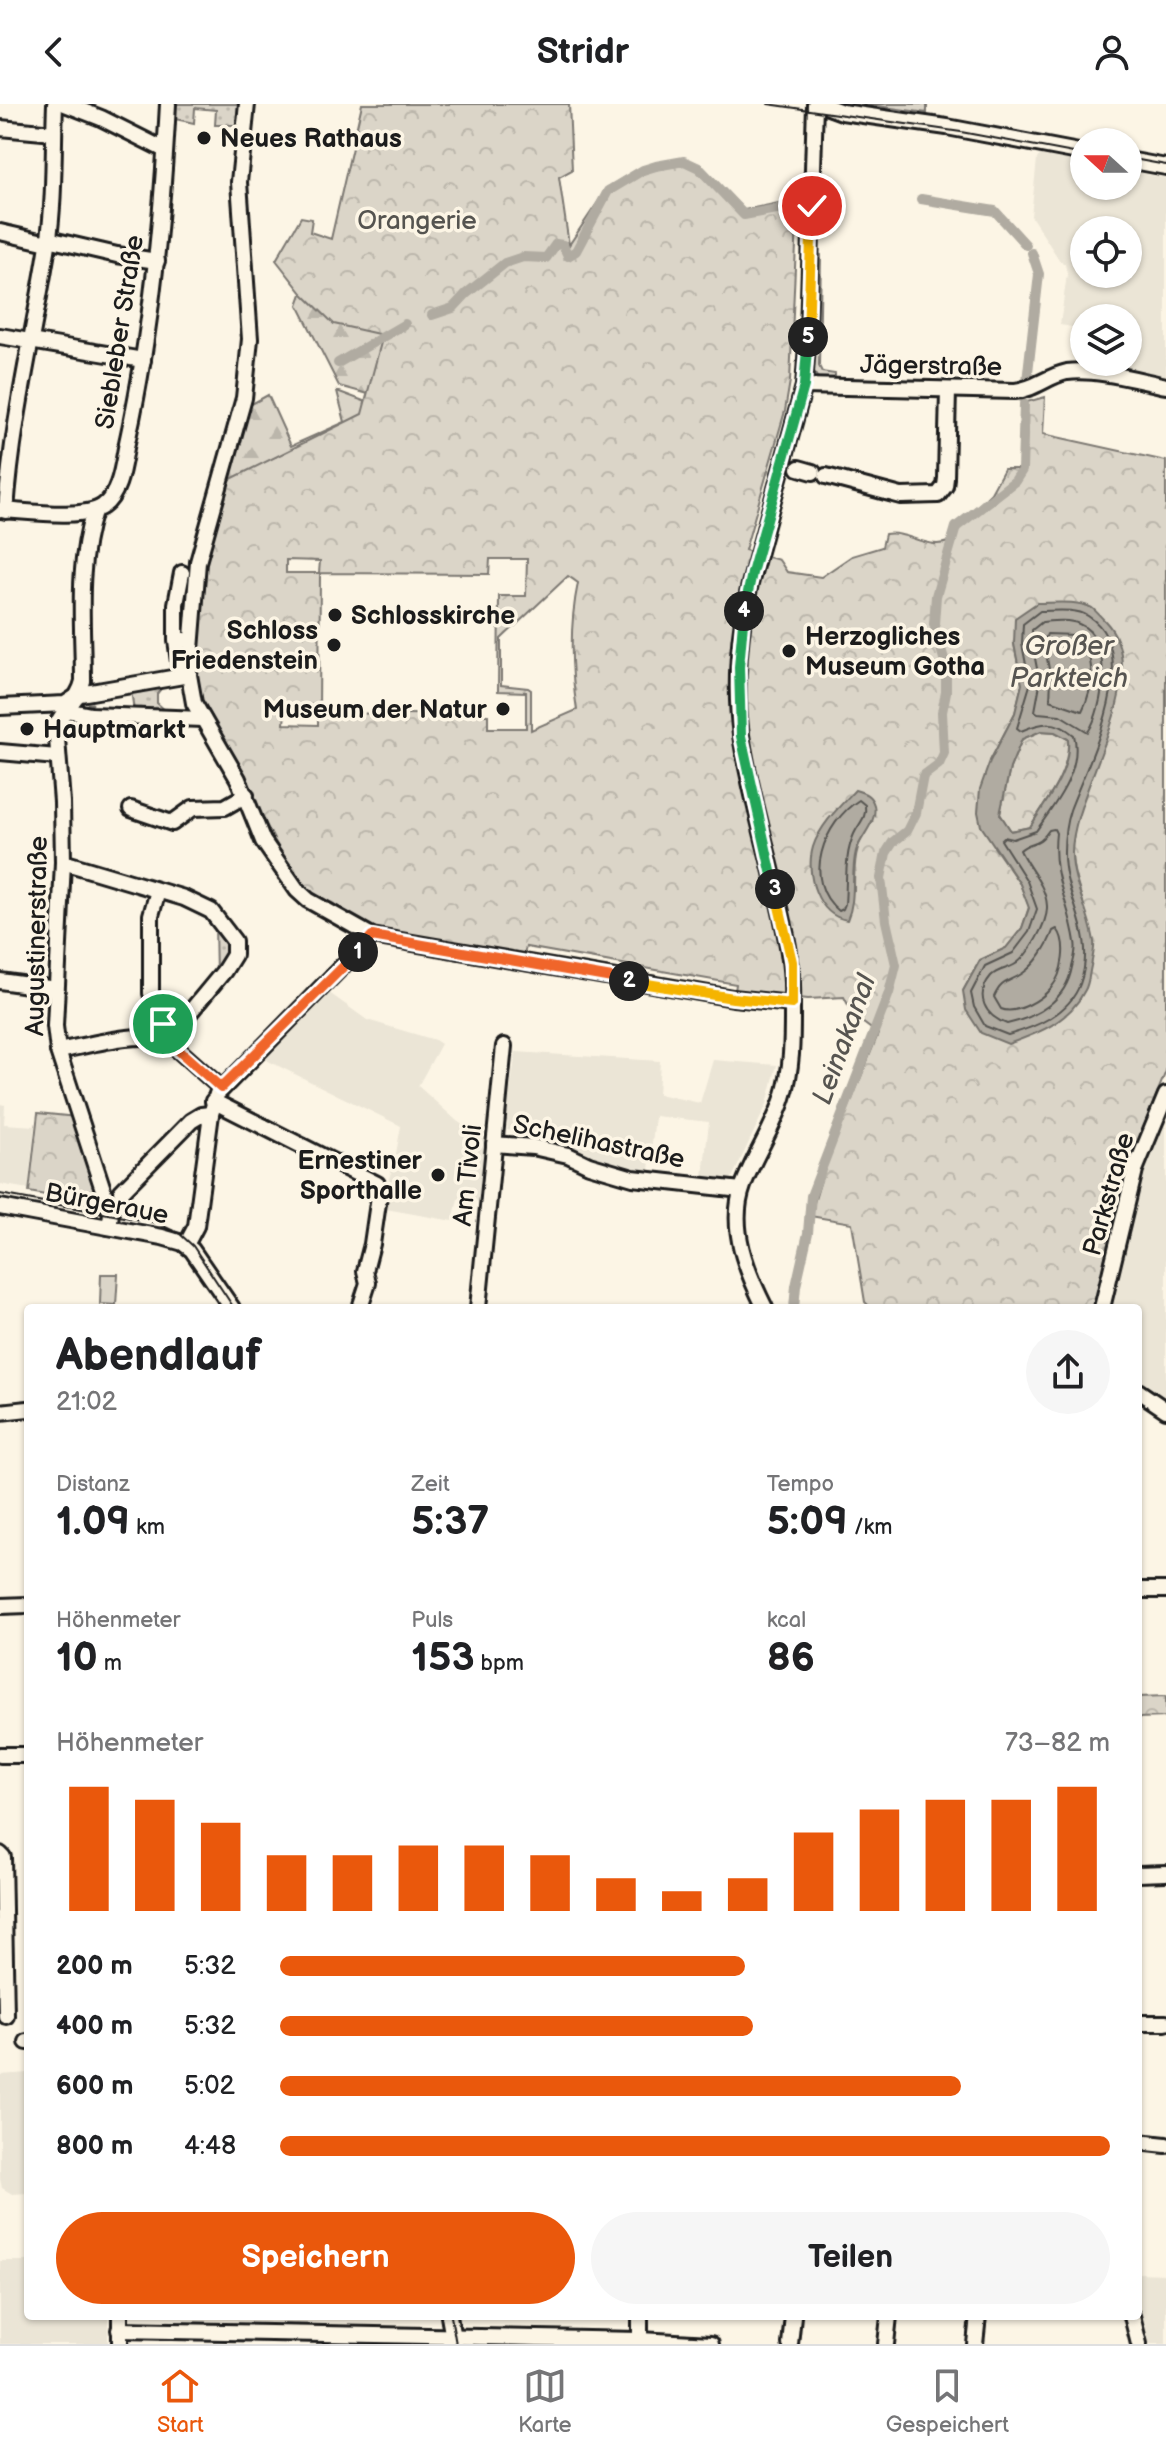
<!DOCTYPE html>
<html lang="de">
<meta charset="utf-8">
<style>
body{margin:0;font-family:"Balsamiq Sans",sans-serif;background:#f6f6f6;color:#202124;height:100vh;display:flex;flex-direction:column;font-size:30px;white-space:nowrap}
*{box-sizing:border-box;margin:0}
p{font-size:26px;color:#757577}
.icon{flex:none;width:44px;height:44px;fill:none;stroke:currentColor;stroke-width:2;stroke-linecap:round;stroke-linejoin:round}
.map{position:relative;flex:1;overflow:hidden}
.panel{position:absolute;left:24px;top:1200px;width:1118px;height:1016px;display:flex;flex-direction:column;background:#fff;border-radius:8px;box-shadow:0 2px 6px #0004}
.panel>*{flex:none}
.needle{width:52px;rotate:291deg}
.buttons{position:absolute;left:1070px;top:24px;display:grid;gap:16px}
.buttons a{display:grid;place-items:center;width:72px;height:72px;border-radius:50%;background:#fff;box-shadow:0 2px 6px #0004;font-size:40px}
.pin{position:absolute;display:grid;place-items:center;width:68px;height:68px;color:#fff;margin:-34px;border:4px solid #fff;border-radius:50%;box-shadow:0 2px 8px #0007}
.km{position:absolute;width:40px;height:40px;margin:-20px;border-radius:50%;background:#222;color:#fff;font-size:22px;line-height:40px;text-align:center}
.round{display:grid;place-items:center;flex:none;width:84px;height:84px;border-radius:42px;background:#f6f6f6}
.summary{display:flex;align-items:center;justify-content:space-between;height:136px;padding:0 32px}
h1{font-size:44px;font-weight:700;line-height:60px}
.metrics{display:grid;grid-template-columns:repeat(3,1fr);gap:12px;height:136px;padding:8px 32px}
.metrics div{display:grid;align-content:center}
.metrics b{font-size:40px;font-weight:700}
.metrics small{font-size:22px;font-weight:400}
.metrics p{font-size:22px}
.chart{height:224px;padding:16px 32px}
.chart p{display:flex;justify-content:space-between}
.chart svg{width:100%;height:144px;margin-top:8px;stroke:#ea580c;stroke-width:6}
.action{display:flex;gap:16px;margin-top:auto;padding:16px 32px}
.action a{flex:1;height:92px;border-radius:48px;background:#ea580c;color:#fff;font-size:32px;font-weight:700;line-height:92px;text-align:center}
.action a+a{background:#f6f6f6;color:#202124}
ul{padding:0 32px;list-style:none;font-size:26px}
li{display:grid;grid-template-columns:128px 96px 1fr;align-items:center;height:60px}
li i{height:20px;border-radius:10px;background:#ea580c}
header{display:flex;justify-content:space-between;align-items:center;height:104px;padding:0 32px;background:#fff;font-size:36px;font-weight:700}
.dock{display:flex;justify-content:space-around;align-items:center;height:112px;border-top:2px solid #e0e0e0;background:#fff;font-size:22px;color:#757577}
.dock a{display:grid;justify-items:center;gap:4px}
.dock .selected{color:#ea580c}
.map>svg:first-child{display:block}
.built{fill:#ebe5d6;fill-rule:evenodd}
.grass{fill:url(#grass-dots);stroke:#7c7872;stroke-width:2}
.forest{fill:url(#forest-firs);stroke:#7c7872;stroke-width:2}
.park{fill:url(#park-crowns);stroke:#7c7872;stroke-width:2;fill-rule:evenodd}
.garden{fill:#dbd5c8;stroke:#7c7872;stroke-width:2}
.water{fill:#b0aba1;stroke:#75726c;stroke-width:2;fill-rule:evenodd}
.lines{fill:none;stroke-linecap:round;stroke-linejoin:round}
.shore{stroke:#575551;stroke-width:2}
.stream{stroke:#75726c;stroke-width:3}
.canal{stroke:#b0aba1;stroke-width:10}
.minor-casing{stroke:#1c1c1c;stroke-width:20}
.minor{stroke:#fcf5e5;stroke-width:14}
.tram{stroke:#1c1c1c;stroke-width:2}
.split-1-casing{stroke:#fff;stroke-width:16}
.split-2-casing{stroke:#fff;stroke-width:16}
.split-3-casing{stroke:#fff;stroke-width:16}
.split-4-casing{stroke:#fff;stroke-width:16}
.split-5-casing{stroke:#fff;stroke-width:16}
.split-6-casing{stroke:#fff;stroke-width:16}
.split-1{stroke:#f0652b;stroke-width:10}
.split-2{stroke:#f0652b;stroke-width:10}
.split-3{stroke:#f5b400;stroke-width:10}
.split-4{stroke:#22a559;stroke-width:10}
.split-5{stroke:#22a559;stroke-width:10}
.split-6{stroke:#f5b400;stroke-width:10}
.poi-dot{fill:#1c1c1c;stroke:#fcf5e5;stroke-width:3}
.labels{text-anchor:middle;stroke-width:7;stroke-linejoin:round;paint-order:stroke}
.poi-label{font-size:26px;font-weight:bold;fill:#1c1c1c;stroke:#fcf5e5;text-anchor:start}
.park-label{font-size:26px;fill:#555450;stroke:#fcf5e5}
.street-label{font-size:26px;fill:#1c1c1c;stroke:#fcf5e5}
.water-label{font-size:28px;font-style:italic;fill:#575551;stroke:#fcf5e5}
</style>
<header><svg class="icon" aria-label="back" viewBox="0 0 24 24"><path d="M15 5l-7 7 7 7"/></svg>Stridr<svg class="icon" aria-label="person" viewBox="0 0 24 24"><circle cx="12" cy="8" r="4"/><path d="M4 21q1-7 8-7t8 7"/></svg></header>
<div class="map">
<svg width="1166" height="2240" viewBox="0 0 1166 2240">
<defs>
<pattern id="grass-dots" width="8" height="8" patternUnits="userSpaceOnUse" patternTransform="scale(2)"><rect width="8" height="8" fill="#dbd5c8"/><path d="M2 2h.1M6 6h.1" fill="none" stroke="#bbb6ab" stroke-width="1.8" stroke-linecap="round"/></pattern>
<pattern id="forest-firs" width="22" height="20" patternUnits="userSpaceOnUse" patternTransform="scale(2)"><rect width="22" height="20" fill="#dbd5c8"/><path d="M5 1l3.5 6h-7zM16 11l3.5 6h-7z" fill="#bbb6ab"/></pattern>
<pattern id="park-crowns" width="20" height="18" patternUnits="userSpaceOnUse" patternTransform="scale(2)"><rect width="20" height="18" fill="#dbd5c8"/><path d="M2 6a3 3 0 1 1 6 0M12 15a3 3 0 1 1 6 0" fill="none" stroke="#bbb6ab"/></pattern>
</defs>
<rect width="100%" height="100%" fill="#fcf5e5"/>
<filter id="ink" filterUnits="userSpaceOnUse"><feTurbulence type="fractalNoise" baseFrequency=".0125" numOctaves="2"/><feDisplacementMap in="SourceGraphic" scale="16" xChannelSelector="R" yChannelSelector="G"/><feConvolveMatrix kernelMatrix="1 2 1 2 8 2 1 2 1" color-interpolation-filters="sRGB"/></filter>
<g filter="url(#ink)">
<g class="built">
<path d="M1040 51 1084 59V82H1128V67L1166 74V273L1124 265 1126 258H1128L1131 233 1128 232V214H1084V225L1060 221 1067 170 1065 160 1060 157 1031 112 1037 55ZM1084 126H1128V170H1084Z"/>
<polygon points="328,888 367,916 435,936 441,940 418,982 457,1017 486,1038 480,1097 458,1095 453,1117 380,1104 395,1055 401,1022 260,953"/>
<polygon points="516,948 660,957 658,990 700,999 713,956 777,961 767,1000 731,1076 703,1072 709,1018 655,1012 649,1066 621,1062 546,1037 547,1031 507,1026 508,1018 505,1017"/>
<polygon points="0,1000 5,1001 4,1020 35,1022 28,1085 0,1080"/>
<polygon points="1166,1005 1166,1299 1138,1280 1138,1204 1112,1204 1139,1072"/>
<polygon points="28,1969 28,2089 12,2090 2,2084 0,2075 0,1971"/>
<polygon points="0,2157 28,2157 28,2212 108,2212 108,2240 0,2240"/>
<polygon points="1138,2169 1166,2170 1166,2240 1149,2240 1138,2198"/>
</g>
<g class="grass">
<polygon points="176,0 238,0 236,21 215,21 216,6 195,4 194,19 175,15"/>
<polygon points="817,150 821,151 819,262 822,268 835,270 835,277 818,275 812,264"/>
<polygon points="164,581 157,590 157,599 166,607 134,607 131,586"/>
<polygon points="208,811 220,821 217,824 226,836 229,835 232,840 224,854 227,856 216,872 215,819 208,818"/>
</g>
<g class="forest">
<polygon points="303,187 399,216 379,293 339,282 298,201"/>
<polygon points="337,287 377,302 219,417 248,302 268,291 291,342 345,318"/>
</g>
<g class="park">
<path d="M362 0H569L572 66 559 73 569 141 606 86 640 65 684 56 701 63 744 106 798 95 790 277 785 307 745 446 779 456 787 468 821 473 852 452 882 443 885 430C906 426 927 446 948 438L954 425 991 389 1004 365H1019L1023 299 1045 293 1043 330 1166 357V967L1128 1062 1112 1121 1094 1204H871L865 1198 852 1119 810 1112 824 1066 878 930 854 912 844 893 808 895 735 887 736 880 526 843 523 854C449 841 342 834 292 770L197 588 194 556 199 480 225 378 362 310 383 231 334 220 302 189 276 156 301 113 312 115 310 128 331 135ZM490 455H527L526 492H499L498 587 526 588V624H488V611L319 609 320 469 489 470ZM286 456 320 457 319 469H286ZM568 472 578 479C569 522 570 562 577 606L531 626V586L528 584 501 581V535ZM1014 540 1110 624C1096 663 1072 708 1072 749 1072 766 1078 782 1083 798L963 887 980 856 1006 844 1022 824 1029 803 1020 780 994 743 990 657 1015 609 1022 580ZM285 608 318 609V621L284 620ZM837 705 872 718C854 738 854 762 854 787Z"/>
<polygon points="863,0 927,0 927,9"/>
<path d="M1041 627 1055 628 1068 635C1070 668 1047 696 1030 723L1011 727 1000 710 1010 664 1022 635Z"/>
<polygon points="38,1009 76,1013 101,1095 99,1101 29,1088"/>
<polygon points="1166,1592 1166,1613 1138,1614 1138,1593"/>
</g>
<polygon class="garden" points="101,1170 118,1170 116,1201 100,1200"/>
<g class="water">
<path d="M1037 499C1054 499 1077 496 1092 504 1096 507 1101 513 1105 517 1158 572 1071 686 1072 750 1072 780 1090 808 1094 838 1095 846 1092 855 1091 862 1089 870 1089 879 1085 886 1069 918 1039 929 1008 940L981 929 966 906 963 887 980 856 1006 844 1022 824 1029 804 1020 780 981 722 978 708 980 685 990 657 1015 609 1022 580 1014 540 1015 514ZM1041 627 1055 628 1068 635C1071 667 1047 696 1030 723L1011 727 1000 710 1010 664 1022 635Z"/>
<path d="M855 686C865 689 871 691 874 701 878 717 861 732 856 747 850 771 857 794 847 816 817 811 805 770 813 743 820 721 840 702 855 686Z"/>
</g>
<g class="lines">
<g class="shore">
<path d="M1040 507C1054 507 1076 504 1088 512 1146 549 1087 660 1070 706 1066 718 1064 735 1064 748 1063 795 1098 828 1080 880 1069 910 1036 923 1008 931L985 922 974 903 971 889 985 862 1013 849 1029 828 1037 805 1027 777 1001 736 1004 733 1013 735 1036 727C1055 700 1083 666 1074 631 1055 615 1043 618 1021 627L1017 624 1030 581 1022 540 1023 520Z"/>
<path d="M1042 518C1053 517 1069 515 1079 520 1114 534 1104 604 1088 628L1060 611 1038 609 1035 607 1040 580 1032 539V526Z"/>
<path d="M1047 530 1075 531C1097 550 1094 584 1082 607L1050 596 1051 576 1044 538Z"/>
<path d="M859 696 865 701C867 714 859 719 854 730 844 752 847 776 845 800L843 805 839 807C801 777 824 718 859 696Z"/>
<path d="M1054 725 1056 729C1051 773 1069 797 1075 838 1077 846 1074 855 1072 863 1066 896 1038 913 1007 920 985 912 974 892 991 872 996 866 1007 865 1014 861 1028 853 1048 819 1047 802 1046 781 1028 764 1020 746 1031 736 1038 743 1049 726Z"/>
<path d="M1057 825C1068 839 1063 870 1051 884 1041 896 1016 911 1001 905L994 893C1002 875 1009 879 1023 869 1036 860 1048 841 1053 827Z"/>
</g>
<polyline class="stream" points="88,600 92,600"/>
<g class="canal">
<polyline points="921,95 995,107 1026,141"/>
<polyline points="432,211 453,204 466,190 505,159 523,153 546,154 556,140 563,141 568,152 576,147 608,87 643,66 656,62 684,57 699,64 744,111 782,104 799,92"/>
<polyline points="338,259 405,220"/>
<polyline points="1027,277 1039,170 1032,149"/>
<polyline points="794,1204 796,1182 808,1129 811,1092 889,889 896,861 886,817 881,774 886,749 893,738 907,727 916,709 923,672 939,660 944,649 942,608 946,588 946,562 934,520 936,492 956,423 1015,377 1022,366 1024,300"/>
</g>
<g class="minor-casing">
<g id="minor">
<polyline points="65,0 101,14 165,46"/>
<polyline points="247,0 239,78 250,235 244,294 198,458 189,571 194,599 238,675 263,737 297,786 308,796 372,832 733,894 792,900"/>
<polyline points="820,0 842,8 947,23 1084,49"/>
<polyline points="0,24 54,29"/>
<polyline points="1128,56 1166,63"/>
<polyline points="0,128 48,139"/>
<polyline points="48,135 117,151 157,157"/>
<polyline points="0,232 143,256"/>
<path d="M804 282 1015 287C1036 285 1047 272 1067 268 1096 264 1137 276 1166 282"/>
<polyline points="799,364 813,368"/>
<polyline points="826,372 901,392 938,391 945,382 946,374 948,286"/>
<path d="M0 406C25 407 83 416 103 402 122 388 123 355 128 334 152 224 162 112 168 0"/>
<path d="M6 407C12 317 34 229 48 141 55 94 53 47 55 0"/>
<path d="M94 407C76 463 83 519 83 577 79 596 63 605 56 622L62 698 63 758 55 922 58 947 111 1110 109 1123"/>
<polyline points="176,536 176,500 182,469"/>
<polyline points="184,536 176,536 180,565 189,571"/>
<polyline points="0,603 65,600 80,590 189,571"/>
<polyline points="66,606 91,611 203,615"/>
<polyline points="0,648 57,653"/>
<polyline points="131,705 172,719 193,704 225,703 246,691"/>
<polyline points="63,758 184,794 211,807 234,837 234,851 224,867 167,936"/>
<polyline points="158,787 151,811 151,889 167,936"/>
<polyline points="0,877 56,885"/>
<path d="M58 947C91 941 135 927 167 936L221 984"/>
<polyline points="213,997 377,1080 379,1092 372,1140 365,1167 368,1179 360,1204"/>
<polyline points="494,1040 533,1043 568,1051 589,1061 633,1074 741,1086"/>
<polyline points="121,1088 191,1017 201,1011 211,1010"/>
<polyline points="0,1103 162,1133 183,1139 192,1146 232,1204"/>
<polyline points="186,1141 196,1122 211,1010 217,990 372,832"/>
<polyline points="478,1204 504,942"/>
<path d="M765 1204C747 1168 728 1123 743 1082 754 1052 773 1025 783 994 793 963 792 930 792 898 794 855 782 814 773 773 762 726 748 678 741 631 734 582 739 527 750 480L804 282 808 227 815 0"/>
<polyline points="1102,1204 1135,1066 1166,991"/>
<polyline points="1138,1287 1166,1306"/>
<polyline points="0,1308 28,1305"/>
<polyline points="1138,1486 1166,1486"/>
<polyline points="0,1502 28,1501"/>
<polyline points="0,1651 28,1651"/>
<polyline points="0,1750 3,1753 6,1912"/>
<polyline points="1138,1770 1166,1769"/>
<polyline points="1138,1919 1166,1919"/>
<polyline points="27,1938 28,1938"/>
<polyline points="1138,2038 1166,2041"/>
<polyline points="449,2212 454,2240"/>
<polyline points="640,2212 640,2236"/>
<polyline points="1132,2212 1139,2240"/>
<polyline points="119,2226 640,2236 711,2240"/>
<polyline points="120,2240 120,2212"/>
<polyline points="790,2240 793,2212"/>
<polyline points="886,2240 889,2212"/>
<polyline points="975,2240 978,2212"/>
</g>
</g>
<use href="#minor" class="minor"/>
<g class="tram">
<polyline points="768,0 961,28 1084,51"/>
<polyline points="1128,54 1166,61"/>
<polyline points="0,1090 157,1119 180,1130 193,1142 234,1204"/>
<polyline points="451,2212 456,2240"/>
</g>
</g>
</g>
<g class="lines" filter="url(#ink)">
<g class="split-1-casing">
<polyline id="split-1" points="163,920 167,936 221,984 358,848"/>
</g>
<g class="split-2-casing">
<polyline id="split-2" points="358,848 372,832 629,877"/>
</g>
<g class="split-3-casing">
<polyline id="split-3" points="629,877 733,894 792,900 792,858 775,785"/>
</g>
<g class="split-4-casing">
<polyline id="split-4" points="744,507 739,563 741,632 775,785"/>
</g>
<g class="split-5-casing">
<polyline id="split-5" points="744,507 752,469 804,282 808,233"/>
</g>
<g class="split-6-casing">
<polyline id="split-6" points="808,233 812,102"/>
</g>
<use href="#split-1" class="split-1"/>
<use href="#split-2" class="split-2"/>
<use href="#split-3" class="split-3"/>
<use href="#split-4" class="split-4"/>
<use href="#split-5" class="split-5"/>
<use href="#split-6" class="split-6"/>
</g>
<g class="poi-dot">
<circle cx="204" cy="34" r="8"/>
<circle cx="335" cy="511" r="8"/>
<circle cx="334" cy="541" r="8"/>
<circle cx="789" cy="547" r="8"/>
<circle cx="503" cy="605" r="8"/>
<circle cx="27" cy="625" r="8"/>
<circle cx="438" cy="1071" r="8"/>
</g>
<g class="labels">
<g class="poi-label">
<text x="220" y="43">Neues Rathaus</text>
<text x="351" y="520">Schlosskirche</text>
<text x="318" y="535" text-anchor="end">Schloss<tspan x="318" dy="30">Friedenstein</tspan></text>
<text x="805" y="541">Herzogliches<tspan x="805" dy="30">Museum Gotha</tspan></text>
<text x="487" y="614" text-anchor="end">Museum der Natur</text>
<text x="43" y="634">Hauptmarkt</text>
<text x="422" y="1065" text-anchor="end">Ernestiner<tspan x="422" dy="30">Sporthalle</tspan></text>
</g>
<g class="park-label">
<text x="417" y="125">Orangerie</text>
</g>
<g class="street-label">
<text transform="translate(119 228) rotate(-81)" y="9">Siebleber Straße</text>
<text transform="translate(931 261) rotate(1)" y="9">Jägerstraße</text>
<text transform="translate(36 832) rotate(-89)" y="9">Augustinerstraße</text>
<text transform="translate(599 1037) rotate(12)" y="9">Schelihastraße</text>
<text transform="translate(467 1071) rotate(-84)" y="9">Am Tivoli</text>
<text transform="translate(1108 1090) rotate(-74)" y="9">Parkstraße</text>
<text transform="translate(107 1099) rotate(11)" y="9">Bürgeraue</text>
</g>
<g class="water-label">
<text x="1069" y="551">Großer<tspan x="1069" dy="32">Parkteich</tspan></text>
<text transform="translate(843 935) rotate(-70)" y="10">Leinakanal</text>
</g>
</g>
</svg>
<div class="buttons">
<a><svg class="needle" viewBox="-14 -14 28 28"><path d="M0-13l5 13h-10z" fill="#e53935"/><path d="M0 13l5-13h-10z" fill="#757577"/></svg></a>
<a><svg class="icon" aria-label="locate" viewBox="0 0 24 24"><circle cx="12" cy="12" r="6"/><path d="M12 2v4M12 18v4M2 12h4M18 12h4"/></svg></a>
<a><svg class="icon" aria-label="layers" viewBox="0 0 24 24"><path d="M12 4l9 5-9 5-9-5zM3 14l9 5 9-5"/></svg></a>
</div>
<div class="pin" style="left:163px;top:920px;background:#1e9e55"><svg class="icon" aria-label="arrive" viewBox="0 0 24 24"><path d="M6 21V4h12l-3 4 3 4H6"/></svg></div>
<div class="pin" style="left:812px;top:102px;background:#d93025"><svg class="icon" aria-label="check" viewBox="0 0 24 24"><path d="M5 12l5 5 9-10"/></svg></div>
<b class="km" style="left:358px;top:848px">1</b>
<b class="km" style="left:629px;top:877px">2</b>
<b class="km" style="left:775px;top:785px">3</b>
<b class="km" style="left:744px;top:507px">4</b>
<b class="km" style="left:808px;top:233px">5</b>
<section class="panel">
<div class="summary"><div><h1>Abendlauf</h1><p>21:02</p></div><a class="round"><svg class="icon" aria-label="share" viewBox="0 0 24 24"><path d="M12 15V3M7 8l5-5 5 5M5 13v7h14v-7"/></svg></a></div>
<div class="metrics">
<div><p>Distanz</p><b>1.09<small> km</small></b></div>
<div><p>Zeit</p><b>5:37</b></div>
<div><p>Tempo</p><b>5:09<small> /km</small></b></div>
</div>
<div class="metrics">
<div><p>Höhenmeter</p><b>10<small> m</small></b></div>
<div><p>Puls</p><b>153<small> bpm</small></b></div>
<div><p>kcal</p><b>86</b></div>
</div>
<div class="chart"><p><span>Höhenmeter</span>73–82 m</p>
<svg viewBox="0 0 160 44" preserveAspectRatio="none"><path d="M5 44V6M15 44V10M25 44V17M35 44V27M45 44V27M55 44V24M65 44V24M75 44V27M85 44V34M95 44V38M105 44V34M115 44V20M125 44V13M135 44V10M145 44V10M155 44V6"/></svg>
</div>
<ul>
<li><b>200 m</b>5:32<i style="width:56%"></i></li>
<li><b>400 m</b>5:32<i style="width:57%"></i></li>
<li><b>600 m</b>5:02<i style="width:82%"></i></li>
<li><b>800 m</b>4:48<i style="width:100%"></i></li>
</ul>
<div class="action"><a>Speichern</a><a>Teilen</a></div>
</section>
</div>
<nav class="dock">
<a class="selected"><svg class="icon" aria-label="home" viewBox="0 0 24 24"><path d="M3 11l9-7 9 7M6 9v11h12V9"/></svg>Start</a>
<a><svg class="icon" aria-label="map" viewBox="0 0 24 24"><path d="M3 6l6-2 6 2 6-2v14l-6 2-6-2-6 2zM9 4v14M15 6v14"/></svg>Karte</a>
<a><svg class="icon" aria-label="saved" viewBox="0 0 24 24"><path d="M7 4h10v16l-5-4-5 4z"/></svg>Gespeichert</a>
</nav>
